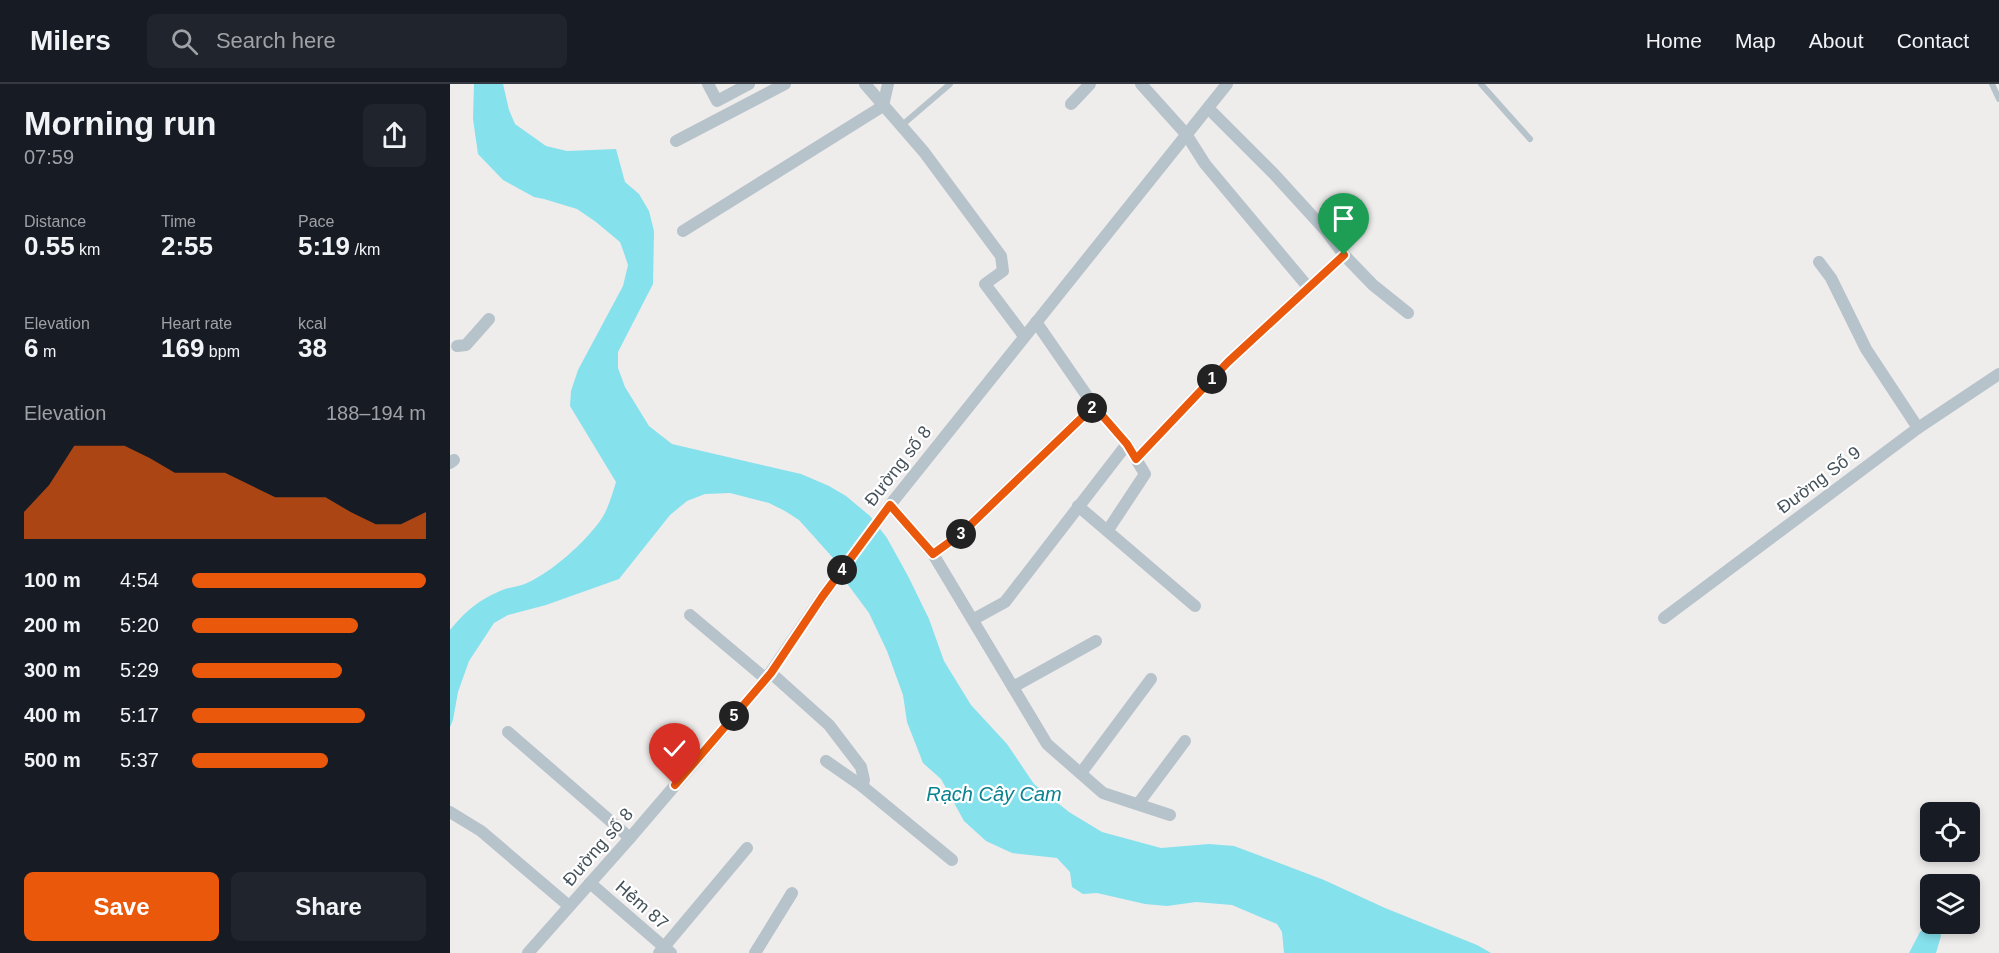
<!DOCTYPE html>
<meta charset="utf-8">
<style>
body{margin:0;font-family:Helvetica,sans-serif;background:#20242c;color:#f1f3f6;height:100vh;display:flex;flex-direction:column;font-size:22px;white-space:nowrap}
*{box-sizing:border-box;margin:0}
p{font-size:20px;color:#9ea1a6}
.icon{flex:none;width:33px;height:33px;fill:none;stroke:currentColor;stroke-width:2;stroke-linecap:round;stroke-linejoin:round}
.map{position:relative;flex:1;overflow:hidden}
.side{display:flex;flex-direction:column;background:#171b24;width:450px}
.side>*{flex:none}
.controls{position:absolute;left:1470px;top:718px;display:grid;gap:12px}
.controls a{display:grid;place-items:center;width:60px;height:60px;border-radius:9px;background:#171b24;box-shadow:0 3px 9px #0003;font-size:30px}
.pin{position:absolute;display:grid;place-items:center;width:51px;height:51px;color:#fff;margin:-62px -26px;border-radius:50% 50% 50% 0;rotate:-45deg;box-shadow:0 0 6px #0007}
.pin .icon{rotate:45deg}
.km{position:absolute;width:30px;height:30px;margin:-15px;border-radius:50%;background:#222;color:#fff;font-size:16px;line-height:30px;text-align:center}
.round{display:grid;place-items:center;flex:none;width:63px;height:63px;border-radius:9px;background:#20242c}
.headline{display:flex;align-items:center;justify-content:space-between;height:102px;padding:0 24px}
h1{font-size:33px;font-weight:800;line-height:45px}
.figures{display:grid;grid-template-columns:repeat(3,1fr);gap:9px;height:102px;padding:6px 24px}
.figures div{display:grid;align-content:center}
.figures b{font-size:26px;font-weight:800}
.figures small{font-size:16px;font-weight:400}
.figures p{font-size:16px}
.chart{height:168px;padding:12px 24px}
.chart p{display:flex;justify-content:space-between}
.chart svg{width:100%;height:108px;margin-top:6px;fill:#ea580c;opacity:.7}
.cta{display:flex;gap:12px;margin-top:auto;padding:12px 24px}
.cta a{flex:1;height:69px;border-radius:9px;background:#ea580c;color:#fff;font-size:24px;font-weight:800;line-height:69px;text-align:center}
.cta a+a{background:#20242c;color:#f1f3f6}
ul{padding:0 24px;list-style:none;font-size:20px}
li{display:grid;grid-template-columns:96px 72px 1fr;align-items:center;height:45px}
li i{height:15px;border-radius:8px;background:#ea580c}
header{display:flex;align-items:center;gap:36px;box-sizing:border-box;height:84px;padding:0 30px;background:#171b24;border-bottom:2px solid #363941}
header strong{font-size:28px}
nav{display:flex;gap:33px;margin-inline-start:auto;font-size:21px}
.search{width:420px;height:54px;background:#20242c;display:flex;align-items:center;gap:15px;box-sizing:border-box;padding:0 21px;border-radius:9px;color:#9ea1a6;font-size:22px}
main{display:flex;flex:1;min-height:0}
.map>svg:first-child{display:block}
.water{fill:#85e1ec}
.lines{fill:none;stroke-linecap:round;stroke-linejoin:round}
.lane{stroke:#b7c3ca;stroke-width:6}
.street{stroke:#b7c3ca;stroke-width:12}
.route-casing{stroke:#fff;stroke-width:12}
.route{stroke:#ea580c;stroke-width:8}
.labels{text-anchor:middle;stroke-width:4.5;stroke-linejoin:round;paint-order:stroke}
.street-label{font-size:18px;fill:#45525a;stroke:#fff}
.water-label{font-size:20px;font-style:italic;fill:#0b8290;stroke:#fff}
</style>
<header>
<strong>Milers</strong>
<div class="search"><svg class="icon" aria-label="search" viewBox="0 0 24 24"><circle cx="10" cy="10" r="6"/><path d="M15 15l6 6"/></svg>Search here</div>
<nav><a>Home</a><a>Map</a><a>About</a><a>Contact</a></nav>
</header>
<main>
<section class="side">
<div class="headline"><div><h1>Morning run</h1><p>07:59</p></div><a class="round"><svg class="icon" aria-label="share" viewBox="0 0 24 24"><path d="M12 15V3M7 8l5-5 5 5M5 13v7h14v-7"/></svg></a></div>
<div class="figures">
<div><p>Distance</p><b>0.55<small> km</small></b></div>
<div><p>Time</p><b>2:55</b></div>
<div><p>Pace</p><b>5:19<small> /km</small></b></div>
</div>
<div class="figures">
<div><p>Elevation</p><b>6<small> m</small></b></div>
<div><p>Heart rate</p><b>169<small> bpm</small></b></div>
<div><p>kcal</p><b>38</b></div>
</div>
<div class="chart"><p><span>Elevation</span>188–194 m</p>
<svg viewBox="0 0 160 44" preserveAspectRatio="none"><path d="M0 44V33L10 22L20 6L30 6L40 6L50 11L60 17L70 17L80 17L90 22L100 27L110 27L120 27L130 33L140 38L150 38L160 33V44z"/></svg>
</div>
<ul>
<li><b>100 m</b>4:54<i style="width:100%"></i></li>
<li><b>200 m</b>5:20<i style="width:71%"></i></li>
<li><b>300 m</b>5:29<i style="width:64%"></i></li>
<li><b>400 m</b>5:17<i style="width:74%"></i></li>
<li><b>500 m</b>5:37<i style="width:58%"></i></li>
</ul>
<div class="cta"><a>Save</a><a>Share</a></div>
</section>
<div class="map">
<svg width="1549" height="869" viewBox="0 0 1549 869">
<rect width="100%" height="100%" fill="#efecec"/>
<g class="water">
<path d="M24 0H53L59 26 65 40 96 62 117 67 166 65 175 98 189 110 199 127 204 147 203 200 168 268V284L175 303 199 342 222 360 351 390 379 402 396 412 420 432 437 454 458 492 479 535 494 577 521 621 557 660 584 700 619 728 652 748 711 764 759 760 784 762 874 796 935 824 1027 861 1041 869H834L832 848 827 840 782 821 746 818 717 822 695 820 647 809 633 810 622 803 620 788 607 774 562 769 536 757 514 737 491 695 473 679 457 638 453 611 437 567 419 529 393 494 384 475 349 436 335 427 319 419 280 409 255 410 237 417 220 431 169 495 96 521 58 531 44 539 19 577 8 608 3 636 0 643V546C16 527 27 517 50 507 59 503 69 503 77 499 102 488 134 459 150 437 158 426 162 411 166 398L120 322 121 307 128 286 173 202 178 181 174 169 170 158 146 138 127 125 94 115 84 113 53 96 28 70 23 35Z"/>
<polygon points="1480,837 1480,840 1489,840 1491,852 1486,869 1459,869 1470,848"/>
</g>
<g class="lines">
<g class="lane">
<polyline points="1031,0 1080,55"/>
<polyline points="1542,0 1549,15"/>
<polyline points="451,42 500,0"/>
</g>
<g class="street">
<polyline points="258,0 267,17 299,0"/>
<polyline points="415,0 474,68 551,172 553,187 535,200 574,252"/>
<polyline points="691,0 736,50 755,80 858,203"/>
<polyline points="621,20 640,0"/>
<polyline points="758,24 824,90 876,147 894,171 923,201 958,229"/>
<polyline points="226,57 335,0"/>
<polyline points="233,147 433,22 438,0"/>
<polyline points="1369,178 1381,194 1416,265 1468,344"/>
<polyline points="586,238 644,322 677,360 695,390 658,446"/>
<polyline points="7,262 16,261 39,235"/>
<polyline points="686,375 778,278 894,171"/>
<polyline points="0,379 4,376"/>
<polyline points="440,421 483,470 597,660 653,709 720,731"/>
<polyline points="628,422 745,522"/>
<polyline points="483,470 512,449 644,322"/>
<polyline points="240,531 316,595"/>
<polyline points="1214,534 1468,344 1549,290"/>
<polyline points="524,535 555,518 677,360"/>
<polyline points="321,589 379,641 411,683 414,696 412,702 502,776"/>
<polyline points="563,603 646,557"/>
<polyline points="58,648 180,754"/>
<polyline points="376,677 412,702"/>
<polyline points="631,689 701,595"/>
<polyline points="688,720 735,657"/>
<polyline points="0,728 31,747 119,822"/>
<polyline points="140,799 221,869"/>
<polyline points="78,869 180,754 316,595 372,513 440,421 777,0"/>
<polyline points="209,869 297,764"/>
<polyline points="305,869 342,809"/>
</g>
</g>
<g class="lines">
<g class="route-casing">
<polyline id="route" points="225,701 321,589 372,513 440,421 483,470 512,449 644,322 677,360 686,375 778,278 894,171"/>
</g>
<use href="#route" class="route"/>
</g>
<g class="labels">
<g class="street-label">
<text transform="translate(448 382) rotate(-52)" y="6">Đường số 8</text>
<text transform="translate(1369 396) rotate(-37)" y="6">Đường Số 9</text>
<text transform="translate(148 763) rotate(-49)" y="6">Đường số 8</text>
<text transform="translate(192 821) rotate(41)" y="6">Hẻm 87</text>
</g>
<g class="water-label">
<text x="544" y="717">Rạch Cây Cam</text>
</g>
</g>
</svg>
<div class="controls">
<a><svg class="icon" aria-label="locate" viewBox="0 0 24 24"><circle cx="12" cy="12" r="6"/><path d="M12 2v4M12 18v4M2 12h4M18 12h4"/></svg></a>
<a><svg class="icon" aria-label="layers" viewBox="0 0 24 24"><path d="M12 4l9 5-9 5-9-5zM3 14l9 5 9-5"/></svg></a>
</div>
<div class="pin" style="left:894px;top:171px;background:#1e9e55"><svg class="icon" aria-label="arrive" viewBox="0 0 24 24"><path d="M6 21V4h12l-3 4 3 4H6"/></svg></div>
<div class="pin" style="left:225px;top:701px;background:#d93025"><svg class="icon" aria-label="check" viewBox="0 0 24 24"><path d="M5 12l5 5 9-10"/></svg></div>
<b class="km" style="left:762px;top:295px">1</b>
<b class="km" style="left:642px;top:324px">2</b>
<b class="km" style="left:511px;top:450px">3</b>
<b class="km" style="left:392px;top:486px">4</b>
<b class="km" style="left:284px;top:632px">5</b>
</div>
</main>
